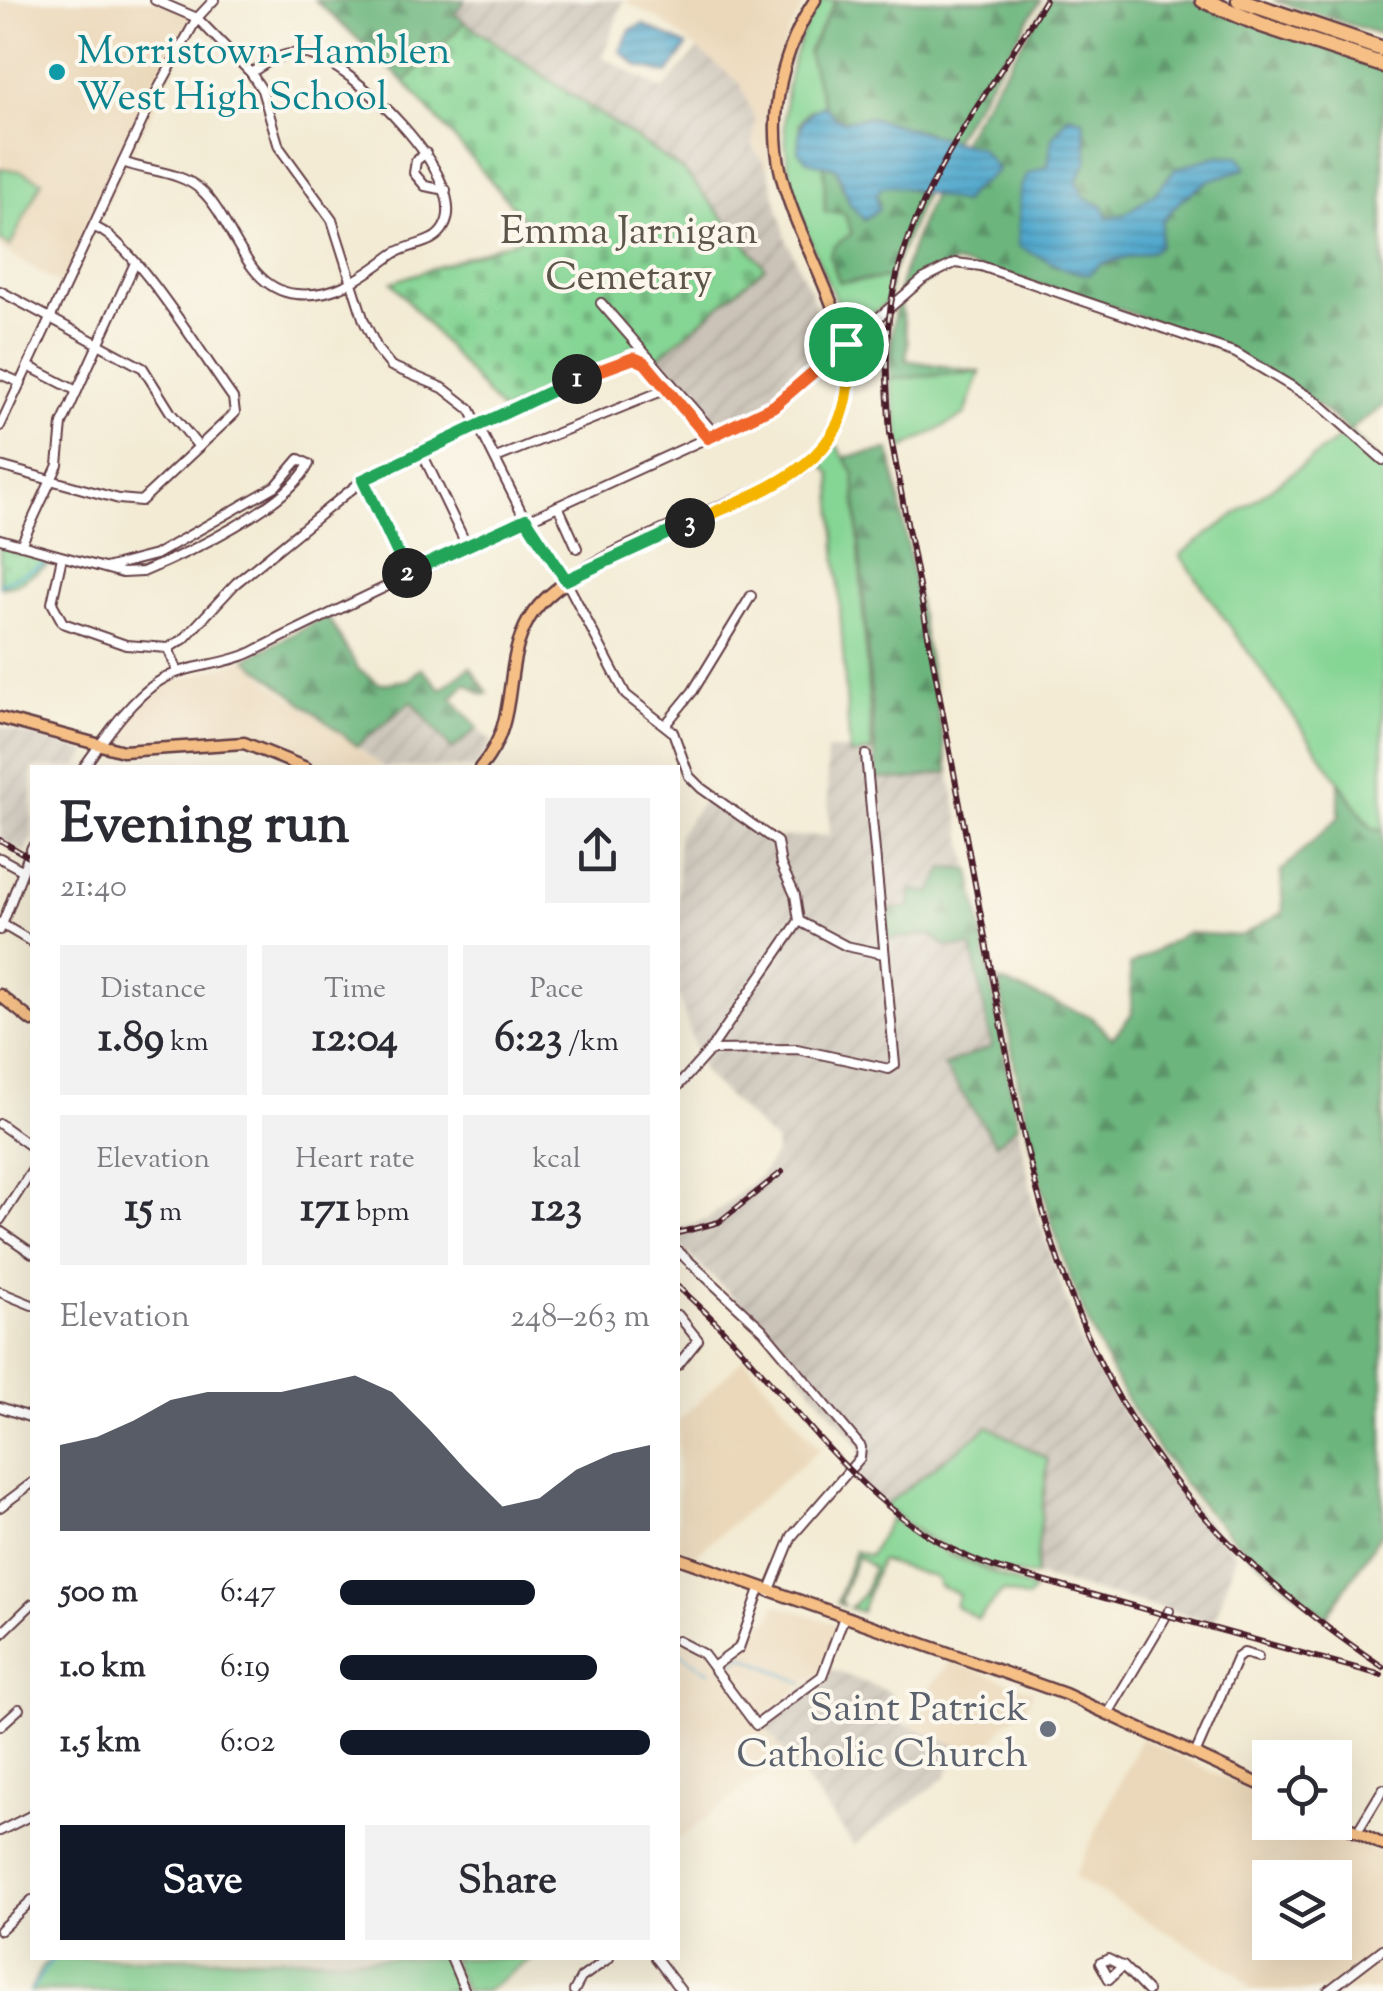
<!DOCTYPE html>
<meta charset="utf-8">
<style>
body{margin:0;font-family:"Sorts Mill Goudy",serif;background:#f2f2f3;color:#2b2b33;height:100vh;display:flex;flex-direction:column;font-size:38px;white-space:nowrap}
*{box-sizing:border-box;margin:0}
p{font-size:32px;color:#7c7c81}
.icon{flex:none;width:55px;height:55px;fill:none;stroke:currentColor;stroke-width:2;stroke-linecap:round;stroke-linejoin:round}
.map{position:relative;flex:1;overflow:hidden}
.sheet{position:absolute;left:30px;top:765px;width:650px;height:1195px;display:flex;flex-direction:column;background:#fff;border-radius:0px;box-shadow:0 10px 40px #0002}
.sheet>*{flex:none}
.fabs{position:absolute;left:1252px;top:1740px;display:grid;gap:20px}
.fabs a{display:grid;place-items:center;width:100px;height:100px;border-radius:0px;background:#fff;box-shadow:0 10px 40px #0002;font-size:50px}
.pin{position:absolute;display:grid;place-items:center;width:85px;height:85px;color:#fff;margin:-42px;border:5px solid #fff;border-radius:50%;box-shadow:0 2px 10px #0007}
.km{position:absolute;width:50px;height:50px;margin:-25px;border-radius:50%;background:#222;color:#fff;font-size:28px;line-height:50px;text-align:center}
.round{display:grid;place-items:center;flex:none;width:105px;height:105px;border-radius:0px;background:#f2f2f3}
.overview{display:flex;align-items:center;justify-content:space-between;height:170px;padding:0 30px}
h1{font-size:55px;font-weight:700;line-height:75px}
.stats{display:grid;grid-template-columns:repeat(3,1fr);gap:15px;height:170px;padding:10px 30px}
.stats div{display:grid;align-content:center;border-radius:0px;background:#f2f2f3;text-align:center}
.stats b{font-size:42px;font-weight:700}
.stats small{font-size:28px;font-weight:400}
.stats p{font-size:28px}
.chart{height:280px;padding:20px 30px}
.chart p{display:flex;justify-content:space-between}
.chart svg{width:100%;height:180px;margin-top:10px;fill:#111827;opacity:.7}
.cta{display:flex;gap:20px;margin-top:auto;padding:20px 30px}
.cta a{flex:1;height:115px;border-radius:0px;background:#111827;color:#fff;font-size:40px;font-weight:700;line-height:115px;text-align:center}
.cta a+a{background:#f2f2f3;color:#2b2b33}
ul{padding:0 30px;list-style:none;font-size:32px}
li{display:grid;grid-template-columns:160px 120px 1fr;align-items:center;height:75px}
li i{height:25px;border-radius:12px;background:#111827}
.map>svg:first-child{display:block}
.built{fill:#ebd8ba;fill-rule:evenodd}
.industrial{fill:url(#industrial-furrows)}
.grass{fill:#85d594;stroke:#687a60;stroke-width:2.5}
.forest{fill:url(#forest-firs);stroke:#5b6a54;stroke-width:2.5}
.cemetery{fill:url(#cemetery-stones);stroke:#687a60;stroke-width:2.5}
.park{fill:url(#park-dots);stroke:#687a60;stroke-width:2.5}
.water{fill:url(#water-rules);stroke:#4d647c;stroke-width:2.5}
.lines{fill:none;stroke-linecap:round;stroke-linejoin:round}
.stream{stroke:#50a8cd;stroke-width:2.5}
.minor-casing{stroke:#633e44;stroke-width:12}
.major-casing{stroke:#633e44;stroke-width:15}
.highway-casing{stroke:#633e44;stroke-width:19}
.minor{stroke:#fff;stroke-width:8}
.major{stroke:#f5bf86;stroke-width:10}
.highway{stroke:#f5bf86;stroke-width:14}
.rail-casing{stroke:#4a1f2b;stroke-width:6}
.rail{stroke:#fbf7ec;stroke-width:2.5;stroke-dasharray:8;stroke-linecap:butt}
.split-1-casing{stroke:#fff;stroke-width:20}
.split-2-casing{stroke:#fff;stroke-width:20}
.split-3-casing{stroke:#fff;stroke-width:20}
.split-4-casing{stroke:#fff;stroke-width:20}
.split-1{stroke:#f0652b;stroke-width:12}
.split-2{stroke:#22a559;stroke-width:12}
.split-3{stroke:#22a559;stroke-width:12}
.split-4{stroke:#f5b400;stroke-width:12}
.culture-dot{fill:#0f9aa8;stroke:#fbf7ec;stroke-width:4}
.worship-dot{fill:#6b7280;stroke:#fbf7ec;stroke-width:4}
.labels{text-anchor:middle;stroke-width:8;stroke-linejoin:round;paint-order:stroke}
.culture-label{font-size:40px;fill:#0d838f;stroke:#fbf7ec;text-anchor:start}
.park-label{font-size:40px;fill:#5c564a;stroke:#fbf7ec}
.worship-label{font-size:40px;fill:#5b616d;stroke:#fbf7ec;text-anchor:end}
</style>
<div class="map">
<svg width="1383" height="1991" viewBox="0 0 1383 1991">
<defs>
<pattern id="industrial-furrows" width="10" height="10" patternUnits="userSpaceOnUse" patternTransform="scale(2.5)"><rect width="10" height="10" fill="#cbc3b8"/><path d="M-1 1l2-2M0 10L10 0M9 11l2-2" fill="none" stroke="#b0a79e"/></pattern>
<pattern id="forest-firs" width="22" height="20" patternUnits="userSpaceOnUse" patternTransform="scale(2.5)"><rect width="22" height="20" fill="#6cb67e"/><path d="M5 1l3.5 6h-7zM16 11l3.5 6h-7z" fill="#5b9367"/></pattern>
<pattern id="cemetery-stones" width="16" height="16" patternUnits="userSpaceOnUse" patternTransform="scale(2.5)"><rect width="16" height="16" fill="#85d594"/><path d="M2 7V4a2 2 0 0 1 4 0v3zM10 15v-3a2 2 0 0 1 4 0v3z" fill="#74b680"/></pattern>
<pattern id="park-dots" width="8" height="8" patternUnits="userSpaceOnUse" patternTransform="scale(2.5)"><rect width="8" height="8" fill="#85d594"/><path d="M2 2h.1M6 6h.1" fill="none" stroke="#74b680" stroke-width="1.8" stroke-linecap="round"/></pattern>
<pattern id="water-rules" width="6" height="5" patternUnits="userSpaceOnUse" patternTransform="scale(2.5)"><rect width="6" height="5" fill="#50a8cd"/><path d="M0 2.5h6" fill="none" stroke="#4488a7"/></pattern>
</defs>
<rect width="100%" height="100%" fill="#fbf7ec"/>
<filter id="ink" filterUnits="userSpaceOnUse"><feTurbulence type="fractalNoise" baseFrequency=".01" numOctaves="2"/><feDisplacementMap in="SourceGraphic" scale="20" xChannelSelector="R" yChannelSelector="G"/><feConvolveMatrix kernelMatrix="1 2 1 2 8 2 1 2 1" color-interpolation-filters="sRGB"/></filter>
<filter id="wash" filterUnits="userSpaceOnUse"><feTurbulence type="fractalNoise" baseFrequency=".0048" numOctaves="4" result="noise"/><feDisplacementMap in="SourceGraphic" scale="40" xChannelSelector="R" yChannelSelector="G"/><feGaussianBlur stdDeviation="2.25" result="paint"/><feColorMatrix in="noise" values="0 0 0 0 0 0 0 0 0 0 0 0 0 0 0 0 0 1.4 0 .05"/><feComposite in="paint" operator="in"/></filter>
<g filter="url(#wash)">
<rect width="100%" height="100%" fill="#f3ebd4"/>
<g class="built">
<polygon points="0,0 155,0 197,18 66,288 0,248"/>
<polygon points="623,0 806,0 786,39 772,83 768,170 753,147 755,121 740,83 659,19"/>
<polygon points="246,659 270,683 383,767 319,767 280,744 229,733 134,745 114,740 132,713 165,684"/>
<polygon points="744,1358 820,1449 694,1556 678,1550 678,1421"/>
<polygon points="776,1604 837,1625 837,1629 821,1672 759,1719 786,1755 678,1840 678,1629 704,1641 721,1662 734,1653 747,1628 769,1620"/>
<polygon points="951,1661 1033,1691 1026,1707 1005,1724 987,1749 958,1746 910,1726 917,1711 929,1701 925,1694"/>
<path d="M1141 1738 1270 1799V1822L1318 1823 1383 1854V1991H1253L1238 1974 1074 1877ZM1270 1878H1335V1942H1270Z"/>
</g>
<g class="industrial">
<polygon points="465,0 623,0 603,57 663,90 698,50 740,83 755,121 753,147 768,170 787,241 812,295 829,356 784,396 715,434 653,362 765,267 685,172 465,22 455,14"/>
<polygon points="412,701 452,749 478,728 492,742 474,768 383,767 357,746"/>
<polygon points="0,727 88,752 76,767 32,768 32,836 24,852 0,838"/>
<polygon points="826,750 872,751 877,778 905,780 949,772 970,870 944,868 931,893 910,907 888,939 932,935 946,947 972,946 992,1047 944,1065 997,1144 1018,1125 1035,1208 1082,1346 1157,1464 1236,1554 1214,1622 1035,1576 1048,1459 988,1427 884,1506 849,1472 860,1458 860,1447 772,1341 775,1337 678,1244 678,1229 707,1220 761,1175 776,1153 776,1143 705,1075 696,1052 678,993 678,835 707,796 773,838 830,835"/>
<polygon points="830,1669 892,1693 886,1716 958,1746 946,1777 854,1845 761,1721"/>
</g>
<g class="grass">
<path d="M821 0H836L808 52 824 105 808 111 799 124 807 161 824 165 825 212 844 213 852 234 834 246 850 282 890 278 888 301 859 326 851 325C837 307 829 284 820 264 780 178 766 83 821 0Z"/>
<polygon points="0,168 21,171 42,181 10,247 0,240"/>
<polygon points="980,372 965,415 902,449 890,379"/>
<polygon points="1349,431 1383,467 1383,831 1372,828 1180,555"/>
<polygon points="832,438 854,473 872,751 850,755 831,474 816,458"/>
<path d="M988 1426 1048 1459 1035 1576C981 1575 924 1539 884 1506Z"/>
<polygon points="891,1518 943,1552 1034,1590 1027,1599 1003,1591 978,1619 955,1606 959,1594 939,1586 936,1578 880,1560 861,1612 850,1608 864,1594 873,1568 857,1556 840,1601 843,1605 837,1603 855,1551 869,1556"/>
<polygon points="53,1958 445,1958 460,1991 30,1991 42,1966"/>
<polygon points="451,1958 532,1958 486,1991 465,1991"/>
</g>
<g class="forest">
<polygon points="315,0 465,0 455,14 465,22 405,82"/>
<polygon points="836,0 1041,0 953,140 868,117 846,121 834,117 824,105 808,53"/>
<path d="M1049 0H1191L1383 69V406L1349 431C1244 337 1089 298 955 263L899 298 908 343 906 360 980 372 890 379C885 235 977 117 1049 0Z"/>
<polygon points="1273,0 1383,0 1383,35"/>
<polygon points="824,165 836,168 843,189 879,202 876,195 881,187 896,184 924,196 890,278 839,282 830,256 834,246 852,233 844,213 825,212"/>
<polygon points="890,450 949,772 905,780 877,778 854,473 844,457"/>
<polygon points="327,616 359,670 380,684 408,680 421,668 441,689 470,667 488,693 483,695 466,683 452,698 478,728 452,750 412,701 357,746 246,659"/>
<path d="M1339 782 1371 828 1383 831V1531L1326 1617C1281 1579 1229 1540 1192 1494 1065 1338 1034 1174 999 981L1091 1017 1112 1038 1132 1014 1130 965 1186 933 1241 936 1283 912 1281 871 1339 817Z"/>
<polygon points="944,868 970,870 1018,1125 996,1144 943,1065 992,1047 972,947 946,947 932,935 887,939 886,910 910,907 911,890 931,893"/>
</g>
<polygon class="cemetery" points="465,22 685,172 765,267 653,362 640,347 503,413 392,282 536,233 405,82"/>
<polygon class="park" points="0,544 54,561 16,584 0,587"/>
<g class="water">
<polygon points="643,24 687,46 668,74 638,66 620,51 630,30"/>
<path d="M824 105 834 117 845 121 868 117 980 148 998 170 970 192 963 203C941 199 900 183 882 187L876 195 879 209 864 220 850 204 836 168 807 161 798 151C799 127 800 114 824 105Z"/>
<polygon points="1069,115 1083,120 1088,160 1077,181 1085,199 1103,205 1108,218 1124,214 1155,193 1176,168 1217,156 1239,156 1247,168 1210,180 1182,199 1162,222 1159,246 1153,251 1101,264 1088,275 1065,269 1018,246 1020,190 1026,175 1048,166 1052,138"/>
</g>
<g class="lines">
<g class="stream">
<polyline points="0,584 52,560"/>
<polyline points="678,1651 709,1672"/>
<polyline points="722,1670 743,1656 803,1683"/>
<polyline points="30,1991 53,1958"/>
</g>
</g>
</g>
<g filter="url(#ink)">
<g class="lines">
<g class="minor-casing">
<g id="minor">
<polyline points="155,0 197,18 251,73 262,90 279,147 332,220 364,321 378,350 391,366 443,388 470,409 525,519 565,579 626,695 673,732 689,776 701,788 777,842 781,865 795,895 799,921"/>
<polyline points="426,153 416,161 414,173 425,186 446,190"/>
<path d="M123 162C148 172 180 171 201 190 234 220 244 289 296 294 334 298 363 277 392 255 408 243 434 246 444 227 472 179 351 62 307 54 286 50 268 61 251 73"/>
<polyline points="0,291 143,368 171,413 199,447"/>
<polyline points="601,303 715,434"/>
<polyline points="30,367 77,391"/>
<polyline points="0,374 21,383"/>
<polyline points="0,426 150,104 197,18 214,0"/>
<polyline points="420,449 467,546"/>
<polyline points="496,458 667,389"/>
<path d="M0 466 119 499 141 501 235 413 233 398C205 360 133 240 94 227"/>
<polyline points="363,480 407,573"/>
<polyline points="558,506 577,548"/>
<path d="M0 539 122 573 143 572C186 554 289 505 309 464L299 459 276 486 155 555 105 568"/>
<polyline points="21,545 58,465 62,424 135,263"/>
<polyline points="62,557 52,603 63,623 126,645 168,648"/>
<polyline points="178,672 168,648 184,639 236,583 363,480 601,368 634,357 645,363 708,438"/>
<polyline points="666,724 693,691 751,596"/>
<path d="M83 768C105 738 128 702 158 682 187 663 222 667 252 652 415 571 580 495 747 420L791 393 923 279 955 263 981 266 1236 353 1316 401 1383 460"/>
<polyline points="0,858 22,870"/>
<polyline points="799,921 846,946 884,954"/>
<polyline points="0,923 32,942"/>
<polyline points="0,930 32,847"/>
<polyline points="710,1050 797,1049 889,1069 895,1065 866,755"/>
<polyline points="678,1086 710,1050 799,921"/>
<polyline points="0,1124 32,1147"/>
<polyline points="0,1220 32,1171"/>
<polyline points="0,1231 32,1253"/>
<polyline points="678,1251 763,1330 861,1447 860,1458 792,1536 769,1592"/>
<polyline points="0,1292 32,1305"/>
<polyline points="678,1315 698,1340 678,1365"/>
<polyline points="0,1407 32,1418"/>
<polyline points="0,1507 32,1483"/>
<polyline points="0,1635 32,1604"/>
<polyline points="678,1641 703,1654 756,1725 822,1676 844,1617"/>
<polyline points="713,1667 739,1648 760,1589"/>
<polyline points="1109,1712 1169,1611"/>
<polyline points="0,1726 19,1709"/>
<polyline points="1196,1752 1237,1658 1244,1653 1258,1657"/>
<polyline points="0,1831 32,1815"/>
<polyline points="1357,1832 1383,1789"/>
<polyline points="0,1930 32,1900"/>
<polyline points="451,1958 465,1991"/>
<polyline points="656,1958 681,1991"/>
<polyline points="1123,1966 1109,1979 1100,1963 1108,1959 1122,1966 1123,1966 1147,1991"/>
<polyline points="574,1991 581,1978 609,1958"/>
<polyline points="1328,1991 1383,1949"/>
</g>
</g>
<g class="major-casing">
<g id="major">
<polyline points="0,718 123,751 244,743 306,768"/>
<path d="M480 768C522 719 500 669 529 619 564 557 726 511 793 475 914 387 802 274 780 169 768 110 783 49 815 0"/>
<polyline points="0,995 32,1021"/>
<polyline points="678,1558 1065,1694 1270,1789"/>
<polyline points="1335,1821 1383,1845"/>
</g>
</g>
<g class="highway-casing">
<g id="highway">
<polyline points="1203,0 1262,25 1383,65"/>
<polyline points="1239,0 1383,49"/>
</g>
</g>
<use href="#minor" class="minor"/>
<use href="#major" class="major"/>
<use href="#highway" class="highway"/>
<g class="rail-casing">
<g id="rail">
<path d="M1045 0C988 95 909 192 891 304 884 347 887 390 890 433L1014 1091C1068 1358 1154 1513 1383 1667"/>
<polyline points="0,840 32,859"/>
<polyline points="678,1233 719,1222 782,1172"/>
<path d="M678 1287C786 1379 853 1518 993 1567L1381 1675"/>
</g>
</g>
<use href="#rail" class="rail"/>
</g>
</g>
<g class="lines" filter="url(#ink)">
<g class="split-1-casing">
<polyline id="split-1" points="577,379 634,358 645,363 708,438 774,406 846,344"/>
</g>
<g class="split-2-casing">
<polyline id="split-2" points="407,573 363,480 577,379"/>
</g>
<g class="split-3-casing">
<polyline id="split-3" points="407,573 526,519 566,580 690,523"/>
</g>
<g class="split-4-casing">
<path id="split-4" d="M690 523C776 485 865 459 846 344"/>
</g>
<use href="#split-1" class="split-1"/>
<use href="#split-2" class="split-2"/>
<use href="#split-3" class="split-3"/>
<use href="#split-4" class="split-4"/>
</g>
<circle class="culture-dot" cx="57" cy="72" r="10"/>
<circle class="worship-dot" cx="1048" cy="1729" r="10"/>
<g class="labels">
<g class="culture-label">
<text x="77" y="63">Morristown-Hamblen<tspan x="77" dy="46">West High School</tspan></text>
</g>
<g class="park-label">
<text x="629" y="243">Emma Jarnigan<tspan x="629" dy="46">Cemetary</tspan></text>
</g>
<g class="worship-label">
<text x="1028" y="1720">Saint Patrick<tspan x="1028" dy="46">Catholic Church</tspan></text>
</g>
</g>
</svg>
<div class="fabs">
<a><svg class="icon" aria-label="locate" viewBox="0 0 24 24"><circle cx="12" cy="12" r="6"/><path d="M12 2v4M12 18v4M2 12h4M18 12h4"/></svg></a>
<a><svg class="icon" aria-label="layers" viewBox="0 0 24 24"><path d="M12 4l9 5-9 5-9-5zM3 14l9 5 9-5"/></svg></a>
</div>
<div class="pin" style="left:846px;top:344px;background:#1e9e55"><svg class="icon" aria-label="arrive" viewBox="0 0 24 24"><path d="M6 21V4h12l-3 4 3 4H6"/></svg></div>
<b class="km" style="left:577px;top:379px">1</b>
<b class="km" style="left:407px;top:573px">2</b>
<b class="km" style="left:690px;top:523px">3</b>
<section class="sheet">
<div class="overview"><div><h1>Evening run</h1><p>21:40</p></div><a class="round"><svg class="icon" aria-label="share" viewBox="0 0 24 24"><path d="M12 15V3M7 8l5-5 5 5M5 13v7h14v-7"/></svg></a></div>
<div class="stats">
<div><p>Distance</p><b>1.89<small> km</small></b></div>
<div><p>Time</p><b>12:04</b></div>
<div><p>Pace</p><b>6:23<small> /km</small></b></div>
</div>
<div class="stats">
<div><p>Elevation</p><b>15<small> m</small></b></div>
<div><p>Heart rate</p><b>171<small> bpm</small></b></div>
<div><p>kcal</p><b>123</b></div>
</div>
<div class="chart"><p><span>Elevation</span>248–263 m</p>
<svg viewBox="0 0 160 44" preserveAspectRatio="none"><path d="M0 44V23L10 21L20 17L30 12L40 10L50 10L60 10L70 8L80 6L90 10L100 19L110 29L120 38L130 36L140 29L150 25L160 23V44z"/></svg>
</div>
<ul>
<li><b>500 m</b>6:47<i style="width:63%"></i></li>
<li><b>1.0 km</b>6:19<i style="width:83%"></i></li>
<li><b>1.5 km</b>6:02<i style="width:100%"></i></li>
</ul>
<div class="cta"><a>Save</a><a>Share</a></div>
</section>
</div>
